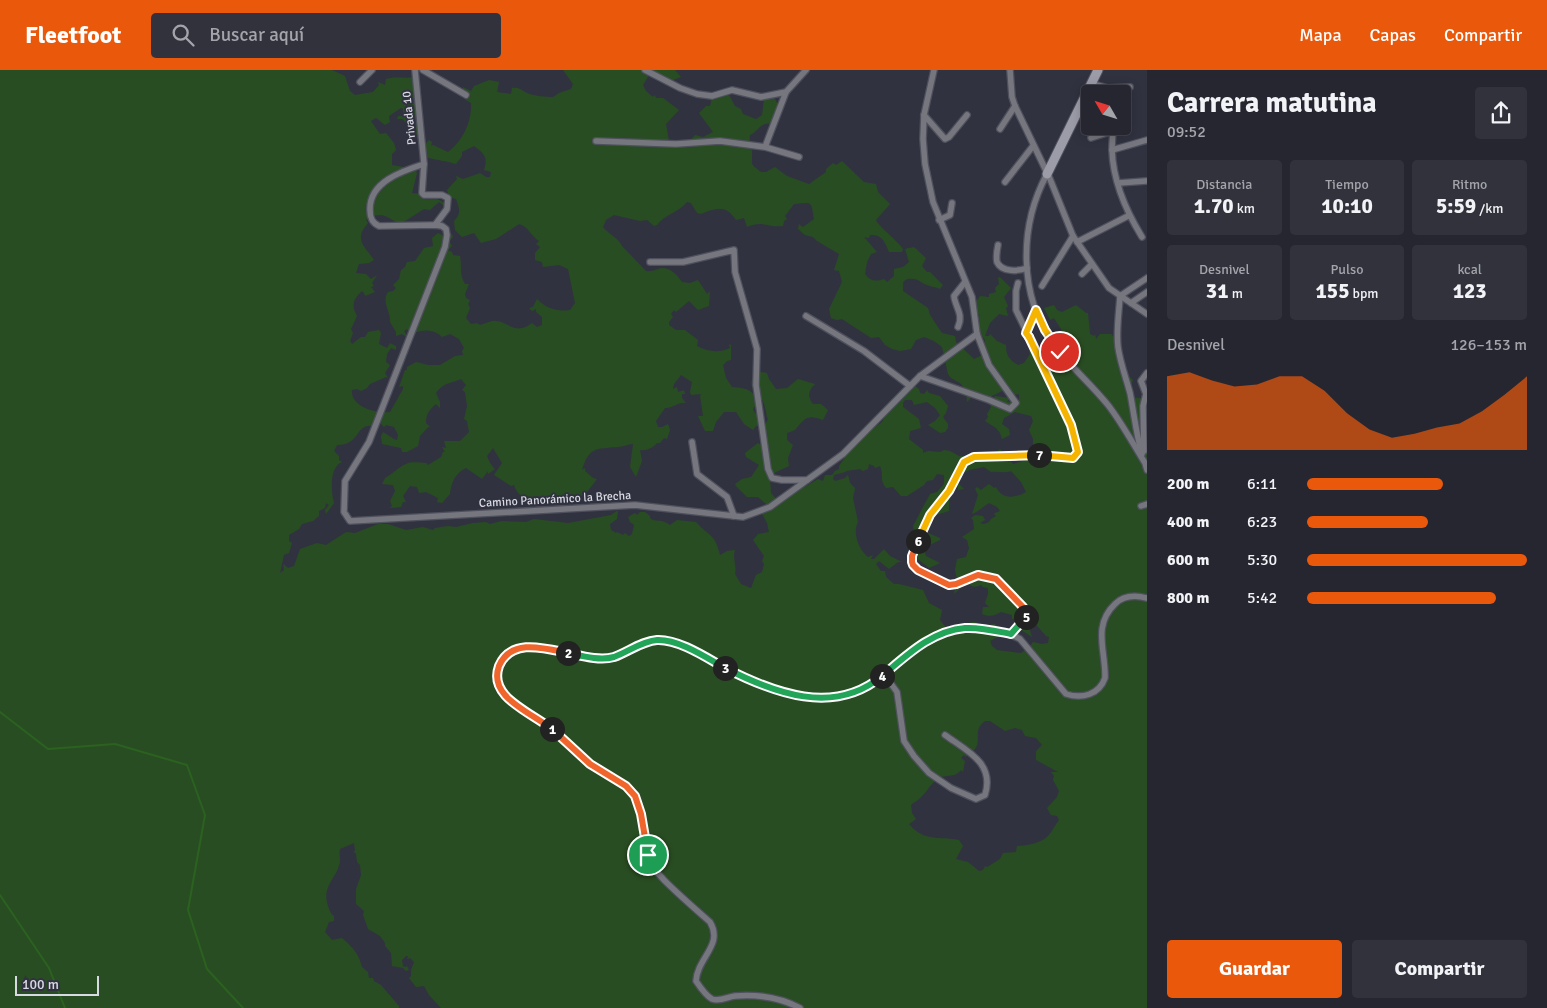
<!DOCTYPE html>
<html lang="es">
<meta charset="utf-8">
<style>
body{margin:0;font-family:Signika,sans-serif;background:#31323c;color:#f1f3f6;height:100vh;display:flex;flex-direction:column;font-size:19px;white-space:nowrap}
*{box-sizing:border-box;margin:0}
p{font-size:16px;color:#a3a5ab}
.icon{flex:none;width:28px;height:28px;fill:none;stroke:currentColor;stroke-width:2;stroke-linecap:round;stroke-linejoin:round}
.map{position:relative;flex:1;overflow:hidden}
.sheet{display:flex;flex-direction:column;background:#252630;width:400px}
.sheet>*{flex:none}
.needle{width:32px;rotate:309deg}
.buttons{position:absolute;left:1081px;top:15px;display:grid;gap:10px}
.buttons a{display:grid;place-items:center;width:50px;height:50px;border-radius:5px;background:#252630;box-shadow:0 2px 12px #0003,0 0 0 1px #42434c;font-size:25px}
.scale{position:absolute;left:15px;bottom:12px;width:84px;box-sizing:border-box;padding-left:5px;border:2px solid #d8d9e2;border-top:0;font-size:14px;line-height:18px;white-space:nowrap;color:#d8d9e2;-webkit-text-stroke:4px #313240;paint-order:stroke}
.pin{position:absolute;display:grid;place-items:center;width:42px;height:42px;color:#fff;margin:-21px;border:2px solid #fff;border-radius:50%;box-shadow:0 1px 5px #0007}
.km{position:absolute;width:25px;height:25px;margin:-12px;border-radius:50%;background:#222;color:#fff;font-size:14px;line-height:25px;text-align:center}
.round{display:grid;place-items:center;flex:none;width:52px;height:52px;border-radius:5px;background:#31323c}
.summary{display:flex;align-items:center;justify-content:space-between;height:85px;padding:0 20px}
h1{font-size:28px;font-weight:800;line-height:38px}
.stats{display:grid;grid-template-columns:repeat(3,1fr);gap:8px;height:85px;padding:5px 20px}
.stats div{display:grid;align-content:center;border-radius:5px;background:#31323c;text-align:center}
.stats b{font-size:21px;font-weight:800}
.stats small{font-size:14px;font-weight:400}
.stats p{font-size:14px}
.chart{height:140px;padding:10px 20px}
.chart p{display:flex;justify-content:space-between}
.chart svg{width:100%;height:90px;margin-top:5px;fill:#ea580c;opacity:.7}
.cta{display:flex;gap:10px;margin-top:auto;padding:10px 20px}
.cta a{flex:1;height:58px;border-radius:5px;background:#ea580c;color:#fff;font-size:20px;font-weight:800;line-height:58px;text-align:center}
.cta a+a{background:#31323c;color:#f1f3f6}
ul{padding:0 20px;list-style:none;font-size:16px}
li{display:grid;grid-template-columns:80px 60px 1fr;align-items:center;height:38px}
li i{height:12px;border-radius:6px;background:#ea580c}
header{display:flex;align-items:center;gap:30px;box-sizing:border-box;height:70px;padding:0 25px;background:#ea580c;color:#fff}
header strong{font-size:24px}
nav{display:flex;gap:28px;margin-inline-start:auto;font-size:18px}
.search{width:350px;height:45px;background:#31323c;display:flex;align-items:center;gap:12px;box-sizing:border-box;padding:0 18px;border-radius:5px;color:#a3a5ab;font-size:19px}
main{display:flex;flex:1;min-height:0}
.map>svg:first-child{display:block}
.green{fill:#294d22;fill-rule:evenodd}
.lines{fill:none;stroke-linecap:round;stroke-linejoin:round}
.stream{stroke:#2b6220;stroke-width:2}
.street-casing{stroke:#4f505d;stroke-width:8}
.secondary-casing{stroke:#4f505d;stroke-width:11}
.street{stroke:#76767e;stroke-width:5.5}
.secondary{stroke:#9b9ca8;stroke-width:9}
.split-1-casing{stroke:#fff;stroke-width:10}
.split-2-casing{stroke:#fff;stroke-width:10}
.split-3-casing{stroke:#fff;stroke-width:10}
.split-4-casing{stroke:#fff;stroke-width:10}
.split-5-casing{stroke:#fff;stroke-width:10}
.split-6-casing{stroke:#fff;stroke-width:10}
.split-7-casing{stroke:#fff;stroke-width:10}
.split-8-casing{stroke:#fff;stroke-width:10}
.split-9-casing{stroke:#fff;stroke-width:10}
.split-1{stroke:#f0652b;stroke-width:6}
.split-2{stroke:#f0652b;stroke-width:6}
.split-3{stroke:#22a559;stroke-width:6}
.split-4{stroke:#22a559;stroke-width:6}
.split-5{stroke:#22a559;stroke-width:6}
.split-6{stroke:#f0652b;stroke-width:6}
.split-7{stroke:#f5b400;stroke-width:6}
.split-8{stroke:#f5b400;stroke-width:6}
.split-9{stroke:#f5b400;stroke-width:6}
.labels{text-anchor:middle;stroke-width:4;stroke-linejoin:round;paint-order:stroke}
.street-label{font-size:12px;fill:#d8d9e2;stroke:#313240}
</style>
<header>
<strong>Fleetfoot</strong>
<div class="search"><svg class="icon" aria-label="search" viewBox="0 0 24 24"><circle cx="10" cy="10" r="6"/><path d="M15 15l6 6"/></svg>Buscar aquí</div>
<nav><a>Mapa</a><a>Capas</a><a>Compartir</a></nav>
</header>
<main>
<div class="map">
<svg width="1147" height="938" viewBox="0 0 1147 938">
<rect width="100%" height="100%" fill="#313240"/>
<path class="green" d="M0 0H332L345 6 350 21 355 25 373 22 379 15 378 12 385 15 386 9C396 6 404 9 415 7L417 18 414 25V30L423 73 418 74V69L414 66 403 49H397L398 46H403V39L401 38 389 46 390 52 385 55 376 48 371 51 380 64 386 63 394 73 396 80 392 84V95L415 99 417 103 412 123C424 124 439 128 447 135H443L439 132 430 140 424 139 402 153C394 153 389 146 382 145 378 145 374 146 369 145L366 150 368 153C353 170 365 176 374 190L369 193 359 194 356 203 366 204 371 209 377 205 372 213 374 216 371 217 375 222 365 226 364 223 362 221C353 229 351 236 357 246L351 259 353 263 350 271 352 274 361 267H365L368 262 379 260 381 263 379 274 387 278 390 273 396 276V280L391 278 387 284 386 292 390 295 385 303 388 308 386 307 370 314 367 318 361 321 357 319 352 320C350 337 377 344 390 342L403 319V316L399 317 405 300H407V297L416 292 428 295H440L455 286 463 285 462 281 464 278 459 269 450 264 442 267C434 259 422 259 412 264L407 259 404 261 408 268 402 264 396 266V262L390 252C391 241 381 232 388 222L393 221 396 218 393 215 399 209 401 200 405 197 407 192 415 191 424 178 433 176 432 168 438 163 444 166 452 164 453 167 449 171 452 176 448 180 452 182 453 185 460 186C462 196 459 205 465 214H469L465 224 466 228 470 230 468 234 470 238 466 248 471 254 477 253 480 255C484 254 488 252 492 251 507 249 514 267 532 253L537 257 542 255V247L536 242V239L532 241 529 238 533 237 537 229C546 238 556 242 570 240L575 233 568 199 559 195 543 197 542 192 535 190V183L540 177 536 174 539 171C530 165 529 157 519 154L496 169 481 173 474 163 462 167 455 160 454 151C462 143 459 138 456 129L449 127 447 120 457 109 456 106 463 109 480 103 486 107H490L491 102 484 100C488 87 485 84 474 76L462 82V86L456 94C444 90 430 90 419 84L420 80 429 70 432 72 431 76 433 75 448 82C463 71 472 51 471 33L464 29 471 26 467 23 463 22V17L471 21 474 16 489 10 499 12 497 22 511 24 512 18C519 17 521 20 527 23 534 26 546 27 553 27L559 23 571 19 573 14 563 0H675L681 7 668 12 661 7V5H649L643 15 646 21 653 27 655 25 656 28H663L679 40 666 54 669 71 676 74 689 72 695 65 703 67 713 62 699 43 706 36H710L712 28 721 20 727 21 735 36 741 39 743 44 756 49 762 45 764 29 771 26 775 29 781 41 771 54C761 51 758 62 750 65 749 72 751 75 752 81 753 95 748 92 761 102H766L775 97 787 106 809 114 826 102V99L833 93 836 95 842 91 864 112 876 114 878 122 890 134C885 140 881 144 876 150 879 157 897 170 903 179L902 182H889C885 172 882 164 870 165L869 168 864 167 877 182 871 184 867 192 865 204C870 211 876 212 884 209L887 212 894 206V199L903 197 909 192 905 179 914 177 926 188 922 196 927 202H930L943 215 940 219C936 217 932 217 927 215 917 211 919 208 907 209L903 212V221L928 238 930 245 942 263 955 266 956 272 974 289 982 285 985 270 980 263 976 249 980 245 974 243V235L980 226 989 227V224L996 222 995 218 999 214 998 207 1001 208 1011 218 1004 227 1008 236 1006 238 1008 246 999 244 990 253 985 266H989L990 264 997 271 1006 275C1006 285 1009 290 1018 295L1024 293 1030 284 1029 281C1037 280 1040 275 1047 275V269L1061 267V259L1054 248 1050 250 1044 238 1054 235 1057 240 1062 242 1076 235 1086 243H1088L1090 264 1094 266 1095 264 1096 269 1100 264H1111L1121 274 1120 298 1133 310 1130 318 1132 327 1145 329 1147 327V938H441L429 925 424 916 416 917 409 908 411 906V900L414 892 410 888 407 889 408 886H406L402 890 403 896 405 897 407 896 409 900 406 901 403 898 392 896 391 883 385 876V873L380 866 368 859 363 845 364 841 356 834V819L361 805 360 795 357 792 356 784 353 781H355L354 773 340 779C339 784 340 786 340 791 338 808 321 815 328 836 330 841 330 843 334 846V851L329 852 325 862 332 870 342 868C353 878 358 882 362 897L368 902 369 908H373L374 911 381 915 399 936V938H0ZM687 132 691 133 697 143 701 144C715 138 726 134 736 150L744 148 747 157C762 150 770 158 783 156L784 151 787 149 785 146 794 134C813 132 811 131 814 149L803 157 799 154 798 159 805 165 813 167 817 171 839 184 834 200 839 201 842 212 829 239 831 248 837 250 842 249 871 268 879 267 885 275 892 279 900 281 911 279 916 270 924 267 934 271 942 277 948 304 951 308 960 313 966 320 967 332 970 329 971 323 990 327 1002 321 1006 323 1012 321 1013 325 1019 324V330L1007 332 1010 328 995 326 993 329V335L989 333 991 337 987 344 988 347 985 351 996 358 1000 363 1002 369 1010 365 1009 359 1002 354 1004 348 1015 342 1031 346 1033 351 1029 360 1033 369V384L1026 390 1013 394 1000 379 990 387 959 386 950 381 944 380 940 382 928 381 923 383V380L909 369 910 361 921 358 919 349 903 337V333L905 330H912L914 335 927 332 935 338 940 345 935 351 928 355 940 363 945 362 948 358V354L943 347 946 343 948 336 940 326 929 323 927 320 924 324 920 323 919 319 913 314 914 310 908 312V314L895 326 882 352 867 363 860 372 850 380 839 396V399L835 401 832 405H825L823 411 818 409 779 432 771 423 770 407 776 402 789 396 788 388 793 375 787 370V363L795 360C805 348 807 344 823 350L828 340 821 334H813C807 326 808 321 815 314L798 309 787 318 776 319 769 309 767 303C761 302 757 300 753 307 747 318 758 322 763 331 765 336 766 342 767 347L768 349 764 357 767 370 763 376 758 373 745 383 746 387 759 395 751 407 742 409 735 414 736 416 747 427H758L766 434 761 442 767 453 769 462 758 464 753 470 764 486 762 491 764 494 762 502 756 505 751 518 741 514 735 504C737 496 732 488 735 480L727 481 720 485C715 463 709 467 696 452L677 450 670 455C662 448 655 453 650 448V446L645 442H640L637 445 635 443 628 447 630 452 634 455 632 464 629 466 625 463 623 465 617 462 616 463 611 460 610 454 617 449 618 440 611 445 568 453 534 449 526 452 502 451 490 454 486 452 473 453 456 457 448 456 435 458 433 460 423 457 406 460 388 454H378L355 463 346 462 326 475 317 473 300 479 294 496 288 498 283 494 284 500 280 503 284 485 289 483 292 473 289 471V465L299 459 302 454 313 451 319 446V441L325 438 326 433 329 435 325 440 326 444 334 433C331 422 329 397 342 392L339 390V386L334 381 337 375C361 375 355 353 373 356L378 351 384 357 386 355 394 357 398 365 397 370 394 369 383 362 381 366 382 374 401 378 402 382H407L418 376 420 366 428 357H430L426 353C426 344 429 340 436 334L440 338V332L436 323C444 312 450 314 461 309L466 315 462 320 465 322 467 336 464 349 467 351 469 362 460 371H444L446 378 442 377 445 382H443L441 387 428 395 426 393C419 393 412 391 406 394 398 397 393 404 385 408L382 414 393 415 395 421 390 431 392 436 389 438 401 437 403 432H406L403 426 410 416 417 417 419 423 426 422 438 428 437 432 442 433 450 424C451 413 455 403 466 398L482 409 488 401V404L495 399C492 397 488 389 487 386L493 378 502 393 494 405 511 416 514 415C517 428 532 432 545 430L547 432 553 429 584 426 597 409 593 408 585 401V398L582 400C589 377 595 379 618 377 623 377 628 374 633 374L630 397 636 407 642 391 640 380C646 381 653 378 657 373H660L664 368 667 369 670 360 668 354 662 357H658L656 351 665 338C673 338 679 331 686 333L682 328V324H685L684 320 678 322 677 317 673 319 674 314 681 305 692 312 690 322 691 325 701 324 700 326 703 346H698L705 361H713L716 352 724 342H736L744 354 753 360 756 356H760L758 346 753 340 754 337H759C755 320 748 318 732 317L726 308 723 295 727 291 731 290V275L729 274 730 278C719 283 708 282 697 276L698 270 685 260H676L669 255V252L673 247 671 244 674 240 676 242 689 231 698 240 709 236 710 221 707 224 698 210 690 213 682 212C677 205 671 198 662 198 656 199 653 202 646 201L622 176C619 168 608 164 603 157L606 150 614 145 640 151 647 150 654 156 657 155C664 145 679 142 687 132ZM869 394 874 396 875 398 880 396C884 404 879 410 886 418L893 417 901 426H907L924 415 927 411 933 410 937 404 944 405V414L937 422 930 424 913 456 916 468 912 484 929 498 940 493 926 486 923 478 940 470V468L928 463 927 451 933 446 949 441V423L958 416V420L964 419 956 411C965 399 970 400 984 397L991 402C998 401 1005 404 1011 401L1021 412 1026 422C1016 428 1002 430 996 417L994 418 989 414 981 420 977 417 975 419 978 425 972 444C979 441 983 437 989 433L997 437 1000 441 995 443 994 444 996 446 991 449 989 452 984 454 980 453 985 450 983 446 975 445 971 448 973 450 974 459 962 467 967 470 969 478 966 487 957 489 955 500 957 509 954 524 967 512C971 517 975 518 981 515L983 517 988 518V524L985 533 989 537H983L982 544C989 547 994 546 1001 542L1012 545V549L1015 548 1018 558 1032 567 1029 557 1033 551 1046 566 1049 567 1048 573 1042 574 1033 572 1028 578 1021 583 997 580 992 576 990 571 1001 565 1000 559 995 554 983 556 975 552H971L962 559H947L940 550 942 540 929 533 923 520 899 514H894L886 507 885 501H881L876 494 879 491 889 499 898 492H902L890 486 884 479 874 489H871L873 485 868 487C859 480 852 463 858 452L853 428 855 418 850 413 848 405 845 408 835 411 833 409 834 405 845 402 846 401 860 399 863 401 868 399ZM985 651H990L1005 661 1015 658 1022 660 1025 666 1036 668 1042 675 1036 681V690L1058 702H1051L1054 706 1053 710 1059 721 1057 727 1047 738 1051 745 1057 746 1059 750C1055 755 1052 762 1047 767 1041 773 1025 776 1017 776L1016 782 1003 783 1000 789 987 797 985 796 983 800 979 801 968 792 956 789 963 776 959 770C938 766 924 772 909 754L916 749 912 743 911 735C914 732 917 731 920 728 926 723 930 715 936 710 944 703 954 709 961 700L963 702 965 691 961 688 964 685 966 687C968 683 973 682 975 679 982 670 972 660 985 651Z"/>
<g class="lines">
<g class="stream">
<polyline points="0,642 48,679 115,674 187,695 205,745 188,840 207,899 243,938"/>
<polyline points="0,825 49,898 65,938"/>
</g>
<g class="street-casing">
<g id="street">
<polyline points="415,0 424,94 422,123 424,125 442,125 448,128 447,139 435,155"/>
<polyline points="423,0 466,25"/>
<polyline points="645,0 680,18 697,24 712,26 732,20 761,27 786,22 806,0"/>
<polyline points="1010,0 1012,27 1015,36 1050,109 1073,166 1109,218 1147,244"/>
<polyline points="360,12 372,0"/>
<polyline points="1093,14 1108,18 1130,17"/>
<polyline points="924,45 945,69 949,67 967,45"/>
<path d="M1113 56C1113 64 1112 72 1112 80 1113 111 1126 141 1142 167"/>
<polyline points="1000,59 1015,36"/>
<polyline points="1091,68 1113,61"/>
<polyline points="596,71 676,74 720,71 765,77 799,87"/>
<polyline points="765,77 786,22"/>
<polyline points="1112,80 1147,70"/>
<path d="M424 94C402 101 369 112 370 140 370 148 372 153 379 156L435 155 442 156 446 159 447 165 445 177 369 372 345 411 344 442 350 451 635 435 743 447 770 437 843 384 920 306 977 264"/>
<path d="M1047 104C1019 156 1018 225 1054 275 1070 296 1091 314 1108 335 1122 353 1133 374 1145 393L1147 400"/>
<polyline points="1005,112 1033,76"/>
<polyline points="1118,113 1146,111"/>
<polyline points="939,150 950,145 952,133"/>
<polyline points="1077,172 1128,146"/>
<path d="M998 175C997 180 996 187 997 192 1002 203 1019 201 1027 198"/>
<polyline points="650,192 683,192 734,180 735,202 757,279 756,315 768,399 772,408 782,410 807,410"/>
<polyline points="1082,204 1092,194"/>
<polyline points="1042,216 1073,166"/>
<polyline points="1131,233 1147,222"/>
<polyline points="806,246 864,281 910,316"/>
<path d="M958 257C964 244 955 237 954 226L965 212"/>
<polyline points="1027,263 1036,239"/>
<polyline points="920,306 989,330 1010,339 1016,333 989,295 977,264 972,227 933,132 925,94 923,69 924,45 934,0"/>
<polyline points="692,372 697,404 727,427 734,446"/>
<polyline points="1144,381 1143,336 1146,324 1141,311 1147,303"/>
<path d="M1142 384C1136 364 1134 343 1130 323 1126 308 1120 292 1118 277 1116 260 1119 243 1120 226L1147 208"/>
<polyline points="1141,436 1147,434"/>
<polyline points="1011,564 1022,553 1027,544 1023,537 996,509 978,505 956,514 946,515 915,498 911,492 912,486 930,445 949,421 964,392 974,387 1038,385 1073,388 1078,382 1071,355 1016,240 1016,221 1018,213"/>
<path d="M884 604 897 622 904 671 914 686 929 703 951 718 976 729 985 725C995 693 967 681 945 665"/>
<path d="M800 938C779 927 759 924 735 926 727 927 720 932 712 929 706 926 700 917 696 911 697 888 724 875 710 852 694 838 679 825 664 810 660 805 654 800 651 795 640 772 647 741 630 720 618 709 602 703 589 693 573 680 560 665 543 653 530 643 510 635 501 621 496 613 496 605 499 596 515 558 575 590 604 588 627 587 645 565 669 571 686 575 702 585 717 593 751 611 786 628 825 628 889 629 908 555 980 559 994 560 1008 562 1020 569L1066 624C1082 629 1099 625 1105 608 1106 581 1092 556 1115 534 1124 525 1135 525 1147 528"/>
</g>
</g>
<g class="secondary-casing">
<polyline id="secondary" points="1047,104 1098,0"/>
</g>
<use href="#street" class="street"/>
<use href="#secondary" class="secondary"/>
</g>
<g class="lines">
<g class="split-1-casing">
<polyline id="split-1" points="552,659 590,694 626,716 635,726 641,744 648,785"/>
</g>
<g class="split-2-casing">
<path id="split-2" d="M552 659C539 649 515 637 505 625 498 617 495 607 499 596 511 568 544 578 568 583"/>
</g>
<g class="split-3-casing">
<path id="split-3" d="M568 583C582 586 600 591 614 587 628 582 642 571 657 570 679 569 707 588 725 598"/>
</g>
<g class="split-4-casing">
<path id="split-4" d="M725 598C774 623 834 646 882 606"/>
</g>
<g class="split-5-casing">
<path id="split-5" d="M882 606C906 586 931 561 965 558 980 557 996 561 1011 564L1026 547"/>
</g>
<g class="split-6-casing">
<polyline id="split-6" points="918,471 912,486 912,492 913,495 918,500 949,515 956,514 978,505 996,509 1023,537 1027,544 1026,547"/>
</g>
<g class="split-7-casing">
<polyline id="split-7" points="918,471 930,445 949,421 964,392 974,387 1039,385"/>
</g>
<g class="split-8-casing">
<polyline id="split-8" points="1029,267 1071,355 1078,382 1073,388 1039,385"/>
</g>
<g class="split-9-casing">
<polyline id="split-9" points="1029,267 1026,263 1036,240 1045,260 1060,282"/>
</g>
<use href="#split-1" class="split-1"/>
<use href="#split-2" class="split-2"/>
<use href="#split-3" class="split-3"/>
<use href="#split-4" class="split-4"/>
<use href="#split-5" class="split-5"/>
<use href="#split-6" class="split-6"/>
<use href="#split-7" class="split-7"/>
<use href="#split-8" class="split-8"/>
<use href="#split-9" class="split-9"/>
</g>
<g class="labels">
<g class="street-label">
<text transform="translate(409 48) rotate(-96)" y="4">Privada 10</text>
<text transform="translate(555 429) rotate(-3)" y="4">Camino Panorámico la Brecha</text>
</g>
</g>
</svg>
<div class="buttons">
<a><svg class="needle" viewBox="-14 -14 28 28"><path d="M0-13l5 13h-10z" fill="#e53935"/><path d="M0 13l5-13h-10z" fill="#a3a5ab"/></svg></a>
</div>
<div class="scale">100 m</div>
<div class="pin" style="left:648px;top:785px;background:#1e9e55"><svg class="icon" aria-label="arrive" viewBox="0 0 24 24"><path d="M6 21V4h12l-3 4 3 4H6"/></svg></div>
<div class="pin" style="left:1060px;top:282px;background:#d93025"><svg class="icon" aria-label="check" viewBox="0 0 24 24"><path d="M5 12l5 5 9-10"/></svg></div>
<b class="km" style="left:552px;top:659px">1</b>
<b class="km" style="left:568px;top:583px">2</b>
<b class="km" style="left:725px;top:598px">3</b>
<b class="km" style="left:882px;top:606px">4</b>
<b class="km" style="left:1026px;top:547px">5</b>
<b class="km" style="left:918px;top:471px">6</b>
<b class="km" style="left:1039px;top:385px">7</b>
</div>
<section class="sheet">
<div class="summary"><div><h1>Carrera matutina</h1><p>09:52</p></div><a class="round"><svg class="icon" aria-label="share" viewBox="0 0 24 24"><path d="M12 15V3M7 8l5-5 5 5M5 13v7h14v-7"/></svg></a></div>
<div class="stats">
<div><p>Distancia</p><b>1.70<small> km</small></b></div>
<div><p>Tiempo</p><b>10:10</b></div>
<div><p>Ritmo</p><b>5:59<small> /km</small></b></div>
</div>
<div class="stats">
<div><p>Desnivel</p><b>31<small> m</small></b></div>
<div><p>Pulso</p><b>155<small> bpm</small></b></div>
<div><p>kcal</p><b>123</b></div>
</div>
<div class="chart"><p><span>Desnivel</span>126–153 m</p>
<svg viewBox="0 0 160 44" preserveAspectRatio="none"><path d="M0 44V8L10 6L20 10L30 13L40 12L50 8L60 8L70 15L80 26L90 34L100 38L110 36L120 33L130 31L140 25L150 17L160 8V44z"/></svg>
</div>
<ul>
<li><b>200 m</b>6:11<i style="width:62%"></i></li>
<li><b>400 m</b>6:23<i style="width:55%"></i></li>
<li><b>600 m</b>5:30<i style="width:100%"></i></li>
<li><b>800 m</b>5:42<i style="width:86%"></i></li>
</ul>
<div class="cta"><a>Guardar</a><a>Compartir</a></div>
</section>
</main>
